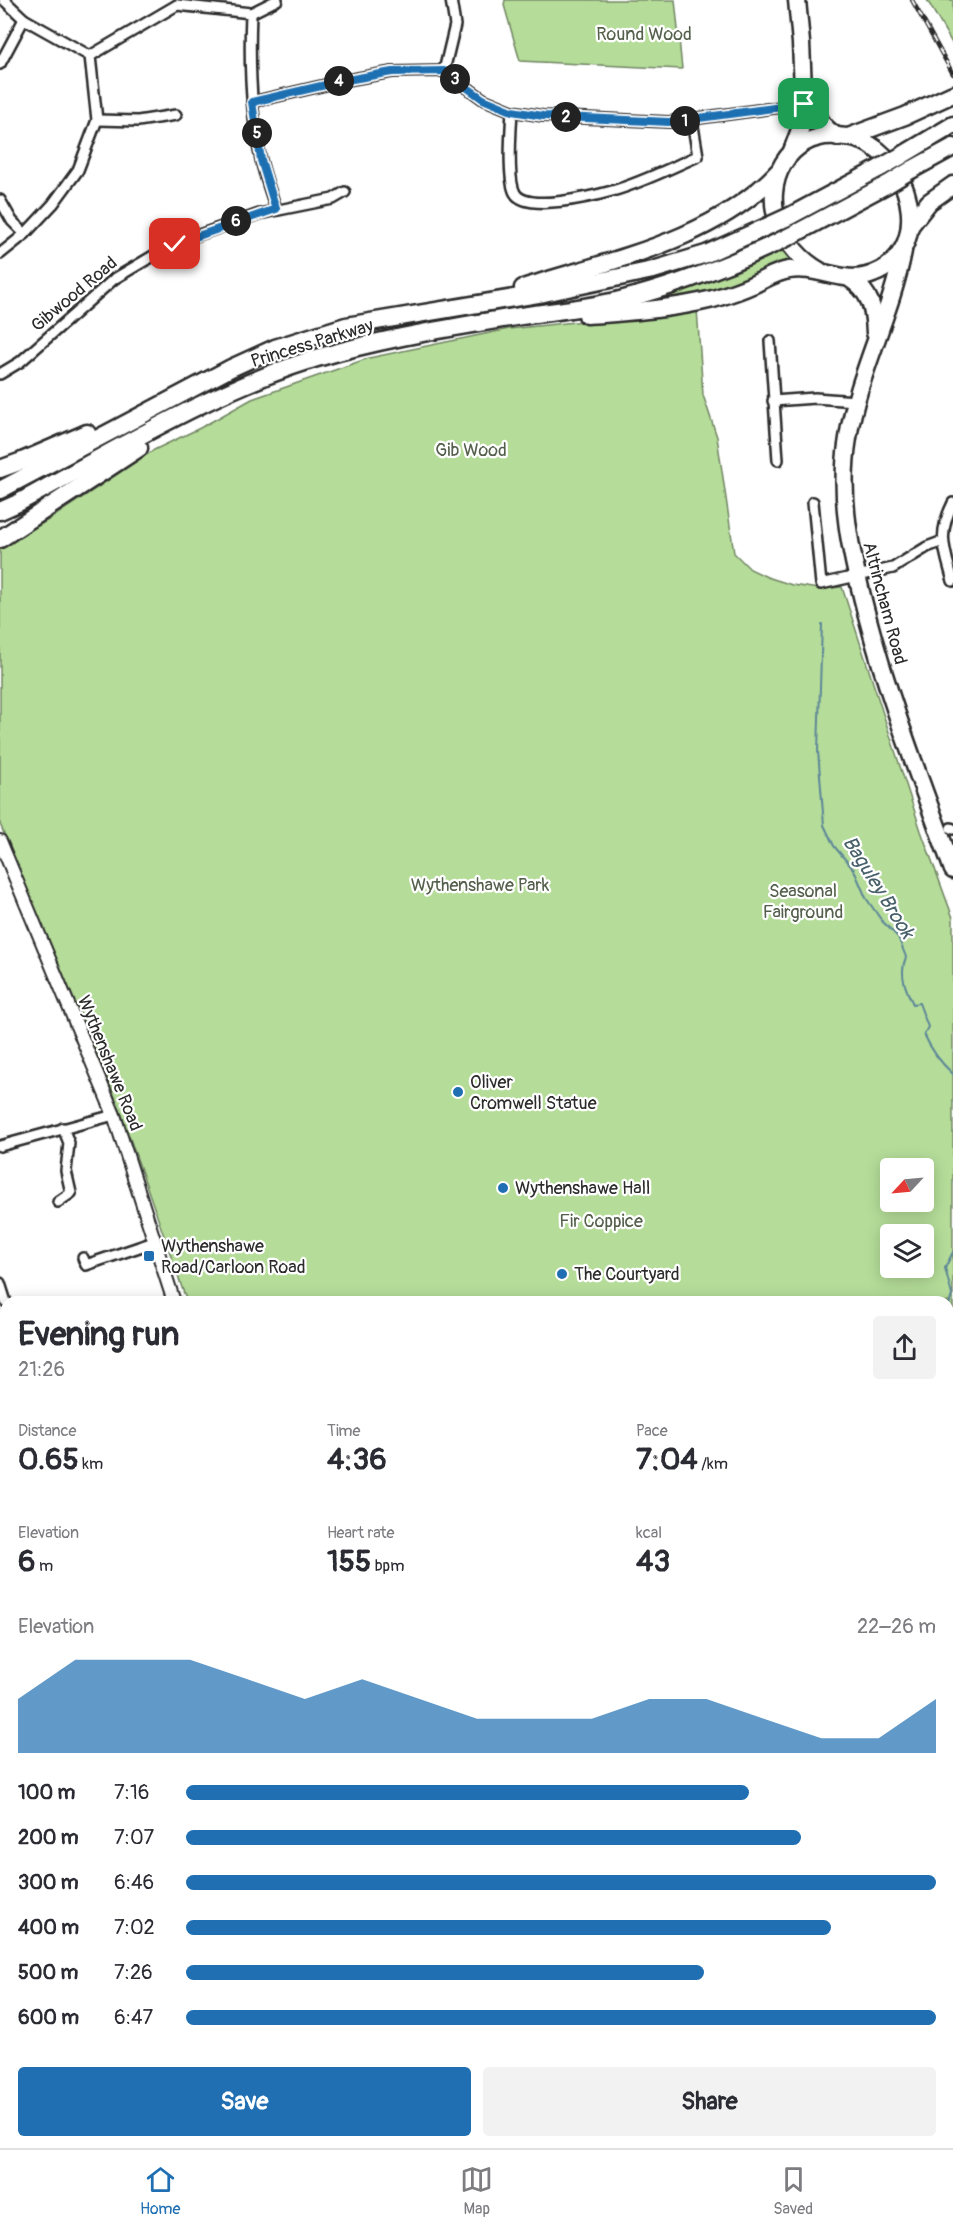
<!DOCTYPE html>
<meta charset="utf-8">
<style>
body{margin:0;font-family:Pangolin,sans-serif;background:#f2f2f3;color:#2b2b33;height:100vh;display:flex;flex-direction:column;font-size:22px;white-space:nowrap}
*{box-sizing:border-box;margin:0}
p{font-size:20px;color:#7c7c81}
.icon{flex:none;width:33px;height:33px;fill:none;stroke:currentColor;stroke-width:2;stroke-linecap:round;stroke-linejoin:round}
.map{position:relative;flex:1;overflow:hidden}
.side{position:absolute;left:0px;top:1296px;width:954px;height:852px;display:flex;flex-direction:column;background:#fff;border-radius:18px 18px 0 0;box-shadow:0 3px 15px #0003}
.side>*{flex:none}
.needle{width:39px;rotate:244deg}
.fabs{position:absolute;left:880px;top:1158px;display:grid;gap:12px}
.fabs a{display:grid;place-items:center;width:54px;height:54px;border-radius:6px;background:#fff;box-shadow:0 3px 15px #0003;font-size:30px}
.pin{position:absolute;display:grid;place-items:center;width:51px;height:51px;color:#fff;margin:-26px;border-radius:12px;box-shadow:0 3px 9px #0006}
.km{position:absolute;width:30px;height:30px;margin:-15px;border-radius:50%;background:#222;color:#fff;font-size:16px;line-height:30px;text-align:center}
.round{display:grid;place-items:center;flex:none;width:63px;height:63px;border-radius:6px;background:#f2f2f3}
.summary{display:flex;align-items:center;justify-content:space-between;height:102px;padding:0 18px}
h1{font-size:33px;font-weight:700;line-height:45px}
.figures{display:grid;grid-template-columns:repeat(3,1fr);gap:9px;height:102px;padding:6px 18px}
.figures div{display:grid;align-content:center}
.figures b{font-size:30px;font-weight:700}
.figures small{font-size:16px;font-weight:400}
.figures p{font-size:16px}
.chart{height:168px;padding:12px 18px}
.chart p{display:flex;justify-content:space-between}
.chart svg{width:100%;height:108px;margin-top:6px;fill:#1f6fb2;opacity:.7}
.action{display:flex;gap:12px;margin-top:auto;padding:12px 18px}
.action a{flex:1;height:69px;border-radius:6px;background:#1f6fb2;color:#fff;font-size:24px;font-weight:700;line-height:69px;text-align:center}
.action a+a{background:#f2f2f3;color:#2b2b33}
ul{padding:0 18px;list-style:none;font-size:20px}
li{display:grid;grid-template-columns:96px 72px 1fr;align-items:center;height:45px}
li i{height:15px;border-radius:8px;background:#1f6fb2}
.menu{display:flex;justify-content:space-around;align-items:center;height:84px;border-top:2px solid #e1e1e2;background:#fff;font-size:16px;color:#7c7c81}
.menu a{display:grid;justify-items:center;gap:3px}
.menu .selected{color:#1f6fb2}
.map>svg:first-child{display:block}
.green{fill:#b5dd99;stroke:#708462;stroke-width:1.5;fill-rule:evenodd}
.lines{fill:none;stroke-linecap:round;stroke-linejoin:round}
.stream{stroke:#5d8698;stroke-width:2}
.street-casing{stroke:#2b2b2b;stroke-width:14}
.secondary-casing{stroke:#2b2b2b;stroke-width:16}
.highway-casing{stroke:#2b2b2b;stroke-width:21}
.street{stroke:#fff;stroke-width:9}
.secondary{stroke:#fff;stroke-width:12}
.highway{stroke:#fff;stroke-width:16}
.rail-casing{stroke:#2b2b2b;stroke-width:4.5}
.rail{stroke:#fff;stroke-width:2;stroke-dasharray:7;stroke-linecap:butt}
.highway-bridge-casing{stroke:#2b2b2b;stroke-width:21;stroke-linecap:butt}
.highway-bridge{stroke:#fff;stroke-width:16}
.route-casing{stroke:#fff;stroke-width:12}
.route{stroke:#1f6fb2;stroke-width:8}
.poi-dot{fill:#1f6fb2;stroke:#fff;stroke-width:2}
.labels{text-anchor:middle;stroke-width:4.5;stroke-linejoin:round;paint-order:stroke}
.park-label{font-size:18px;fill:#54604c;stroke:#fff}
.street-label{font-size:18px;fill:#2b2b2b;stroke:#fff}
.poi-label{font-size:18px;fill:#2b2b2b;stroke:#fff;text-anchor:start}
.water-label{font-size:20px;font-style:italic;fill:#48606a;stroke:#fff}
</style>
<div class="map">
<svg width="953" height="2148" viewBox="0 0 953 2148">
<rect width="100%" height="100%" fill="#fff"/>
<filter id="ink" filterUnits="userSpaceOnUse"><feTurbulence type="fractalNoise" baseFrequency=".0167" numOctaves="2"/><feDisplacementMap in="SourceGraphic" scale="12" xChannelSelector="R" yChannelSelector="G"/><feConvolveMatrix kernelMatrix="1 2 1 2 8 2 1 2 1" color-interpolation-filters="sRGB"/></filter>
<g filter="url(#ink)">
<g class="green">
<polygon points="505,0 675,0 682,69 520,61 504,5"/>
<polygon points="927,0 953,0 953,45"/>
<polygon points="786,249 799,263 735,286 683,298 624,307 735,272"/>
<path d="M697 309 703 395 717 437 734 553 750 569 767 577 792 585 819 589 842 587 921 831 953 918V1938L948 1939V1302H187L118 1104 0 824V547L50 519 154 450 200 428 252 399 369 358 509 329ZM891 1168H924V1202H891ZM891 1234H924V1268H891Z"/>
<polygon points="6,1517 6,1690 0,1690 0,1518"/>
<polygon points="491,2142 802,2142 800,2148 493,2148"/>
</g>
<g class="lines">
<g class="stream">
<path d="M822 624 818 751 824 825 834 846 854 870 866 898 882 921 898 937 906 957C899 973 905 988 913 1004L919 1003 928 1027 924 1034C931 1050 941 1063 953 1074"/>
<polyline points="948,1309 952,1295 945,1268 953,1252"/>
<polyline points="948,1321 953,1331"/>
<polyline points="948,1346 953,1344"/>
<polyline points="948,1363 953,1371"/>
<polyline points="953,1385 953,1405"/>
<polyline points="948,1598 953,1596"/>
<polyline points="948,1666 953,1669"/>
</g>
<g class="street-casing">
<g id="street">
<polyline points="4,0 24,19 90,56"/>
<path d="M177 5 251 13C249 63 250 112 261 160 265 177 271 193 276 209"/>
<polyline points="251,13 277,0"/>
<polyline points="0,64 24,19"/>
<polyline points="444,71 455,25 451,0"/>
<polyline points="252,102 347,80 392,72 444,71 483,99 512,111 543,116 669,122 804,104"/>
<path d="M512 111C511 128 507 179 515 193 526 213 594 196 612 191 641 183 670 168 698 156L692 120"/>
<polyline points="97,120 138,121 176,115"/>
<polyline points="0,200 12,221 25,234"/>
<polyline points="0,254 25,234 53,204 78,170 97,120 90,56 177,5"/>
<polyline points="770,341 778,460"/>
<polyline points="0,374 20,362 114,279 158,253 190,238 259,214 333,199 345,192"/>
<polyline points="773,401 815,398 856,401"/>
<polyline points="813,502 821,584 893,568 927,547 943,541"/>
<path d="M953 503C937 535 944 548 953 581"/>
<polyline points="951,828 953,829"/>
<polyline points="0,1146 114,1115"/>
<polyline points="58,1202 71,1193 66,1171 69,1143 63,1128"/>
<polyline points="83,1258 86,1265 154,1242"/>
<polyline points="0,1283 6,1302"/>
<polyline points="0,1380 6,1378"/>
<polyline points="3,1812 3,1760 6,1752"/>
<polyline points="0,1934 6,1933"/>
<polyline points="948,2019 953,2017"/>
<polyline points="948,2099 953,2097"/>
<polyline points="201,2142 203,2148"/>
<polyline points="850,2142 852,2148"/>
<polyline points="942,2142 944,2148"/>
</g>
</g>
<g class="secondary-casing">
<g id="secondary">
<polyline points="0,841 114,1115 174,1302"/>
<polyline points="108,2142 109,2148"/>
<polyline points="481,2142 483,2148"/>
</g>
</g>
<g class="highway-casing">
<g id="highway">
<path d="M814 94C815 114 819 126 838 137"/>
<polyline points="848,137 905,116 953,94"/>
<polyline points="792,151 801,127 804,112 801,43 797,0"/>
<polyline points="901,156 953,125"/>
<polyline points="911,170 953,147"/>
<polyline points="790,216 880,168"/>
<polyline points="910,226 929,202 953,185"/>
<polyline points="798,232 888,184"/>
<path d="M903 251C891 315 858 373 848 438 838 498 851 554 866 612 889 700 922 785 953 870"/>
<path d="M849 278C871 292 874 309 875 333"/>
<path d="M523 288C610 260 713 241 778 172"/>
<path d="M587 315C629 312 673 309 713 299 726 295 739 291 752 285 764 280 775 272 789 270 818 265 845 286 873 274 931 252 914 171 870 145 859 138 848 137 836 136 788 133 762 183 779 225 787 244 802 261 820 271"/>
<polyline points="0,469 22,461 87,433"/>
<polyline points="0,490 231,368 275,348 346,326 544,293 653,270 706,254 766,227"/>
<path d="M0 511 18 503C119 448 227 381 338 352 398 336 460 326 521 316 554 311 588 308 620 300 673 287 724 267 774 244"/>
<polyline points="0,539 139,448"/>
</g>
</g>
<use href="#street" class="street"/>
<use href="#secondary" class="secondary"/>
<use href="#highway" class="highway"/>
<g class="rail-casing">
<polyline id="rail" points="912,0 953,74"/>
</g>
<use href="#rail" class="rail"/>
<g class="highway-bridge-casing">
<g id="highway-bridge">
<polyline points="880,168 901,156"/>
<polyline points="888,184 911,170"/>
<polyline points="766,227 790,216"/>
<polyline points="774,244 798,232"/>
</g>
</g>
<use href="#highway-bridge" class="highway-bridge"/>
</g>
</g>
<g class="lines" filter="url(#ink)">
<g class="route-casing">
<polyline id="route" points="175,244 276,209 261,160 252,102 347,80 392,72 444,71 483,99 512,111 543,116 669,122 804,104"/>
</g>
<use href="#route" class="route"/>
</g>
<g class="poi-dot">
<circle cx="458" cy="1092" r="6"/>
<circle cx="503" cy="1188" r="6"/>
<rect x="143" y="1250" width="12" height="12" rx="3"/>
<circle cx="562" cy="1274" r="6"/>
</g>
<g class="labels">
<g class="park-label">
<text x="644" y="40">Round Wood</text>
<text x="471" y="456">Gib Wood</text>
<text x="480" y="891">Wythenshawe Park</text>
<text x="803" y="897">Seasonal<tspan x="803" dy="21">Fairground</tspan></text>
<text x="601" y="1227">Fir Coppice</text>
</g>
<g class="street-label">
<text transform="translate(74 294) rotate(-40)" y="6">Gibwood Road</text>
<text transform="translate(312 343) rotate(-17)" y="6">Princess Parkway</text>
<text transform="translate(885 603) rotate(75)" y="6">Altrincham Road</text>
<text transform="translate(110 1063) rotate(68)" y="6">Wythenshawe Road</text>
</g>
<g class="poi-label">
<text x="470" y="1088">Oliver<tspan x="470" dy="21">Cromwell Statue</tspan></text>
<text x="515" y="1194">Wythenshawe Hall</text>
<text x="161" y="1252">Wythenshawe<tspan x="161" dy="21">Road/Carloon Road</tspan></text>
<text x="574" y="1280">The Courtyard</text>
</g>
<g class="water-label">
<text transform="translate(879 887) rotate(58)" y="7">Baguley Brook</text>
</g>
</g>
</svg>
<div class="fabs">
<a><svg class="needle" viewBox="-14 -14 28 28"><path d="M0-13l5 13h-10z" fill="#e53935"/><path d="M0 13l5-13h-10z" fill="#7c7c81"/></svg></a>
<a><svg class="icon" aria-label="layers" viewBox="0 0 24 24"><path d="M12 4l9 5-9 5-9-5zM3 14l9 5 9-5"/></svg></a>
</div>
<div class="pin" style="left:804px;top:104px;background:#1e9e55"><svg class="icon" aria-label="arrive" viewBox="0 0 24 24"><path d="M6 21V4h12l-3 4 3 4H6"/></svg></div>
<div class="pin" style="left:175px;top:244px;background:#d93025"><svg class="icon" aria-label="check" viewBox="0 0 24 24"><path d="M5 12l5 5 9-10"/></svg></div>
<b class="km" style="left:685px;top:121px">1</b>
<b class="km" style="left:566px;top:117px">2</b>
<b class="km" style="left:455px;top:79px">3</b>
<b class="km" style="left:339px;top:81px">4</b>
<b class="km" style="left:257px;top:133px">5</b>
<b class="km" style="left:236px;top:221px">6</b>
<section class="side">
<div class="summary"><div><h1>Evening run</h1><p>21:26</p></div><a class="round"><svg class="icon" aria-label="share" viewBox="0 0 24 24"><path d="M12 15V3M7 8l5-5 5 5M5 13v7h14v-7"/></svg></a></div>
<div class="figures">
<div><p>Distance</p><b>0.65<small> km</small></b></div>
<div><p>Time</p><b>4:36</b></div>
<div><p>Pace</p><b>7:04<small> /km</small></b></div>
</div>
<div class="figures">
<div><p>Elevation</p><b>6<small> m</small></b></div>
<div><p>Heart rate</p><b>155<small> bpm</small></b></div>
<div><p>kcal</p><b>43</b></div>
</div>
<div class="chart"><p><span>Elevation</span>22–26 m</p>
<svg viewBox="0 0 160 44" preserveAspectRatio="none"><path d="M0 44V22L10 6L20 6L30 6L40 14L50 22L60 14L70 22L80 30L90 30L100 30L110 22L120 22L130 30L140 38L150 38L160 22V44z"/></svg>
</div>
<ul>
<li><b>100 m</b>7:16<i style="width:75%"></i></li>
<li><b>200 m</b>7:07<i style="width:82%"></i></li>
<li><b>300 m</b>6:46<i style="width:100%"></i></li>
<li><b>400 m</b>7:02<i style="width:86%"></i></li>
<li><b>500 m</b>7:26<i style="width:69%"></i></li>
<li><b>600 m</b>6:47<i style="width:100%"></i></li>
</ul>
<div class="action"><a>Save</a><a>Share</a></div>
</section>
</div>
<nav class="menu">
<a class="selected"><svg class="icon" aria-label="home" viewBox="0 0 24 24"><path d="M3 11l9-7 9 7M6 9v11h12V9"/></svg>Home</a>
<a><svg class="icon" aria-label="map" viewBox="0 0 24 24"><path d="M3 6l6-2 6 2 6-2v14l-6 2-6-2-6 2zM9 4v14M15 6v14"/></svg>Map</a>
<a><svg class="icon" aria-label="saved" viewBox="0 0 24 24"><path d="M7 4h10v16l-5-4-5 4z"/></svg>Saved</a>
</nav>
